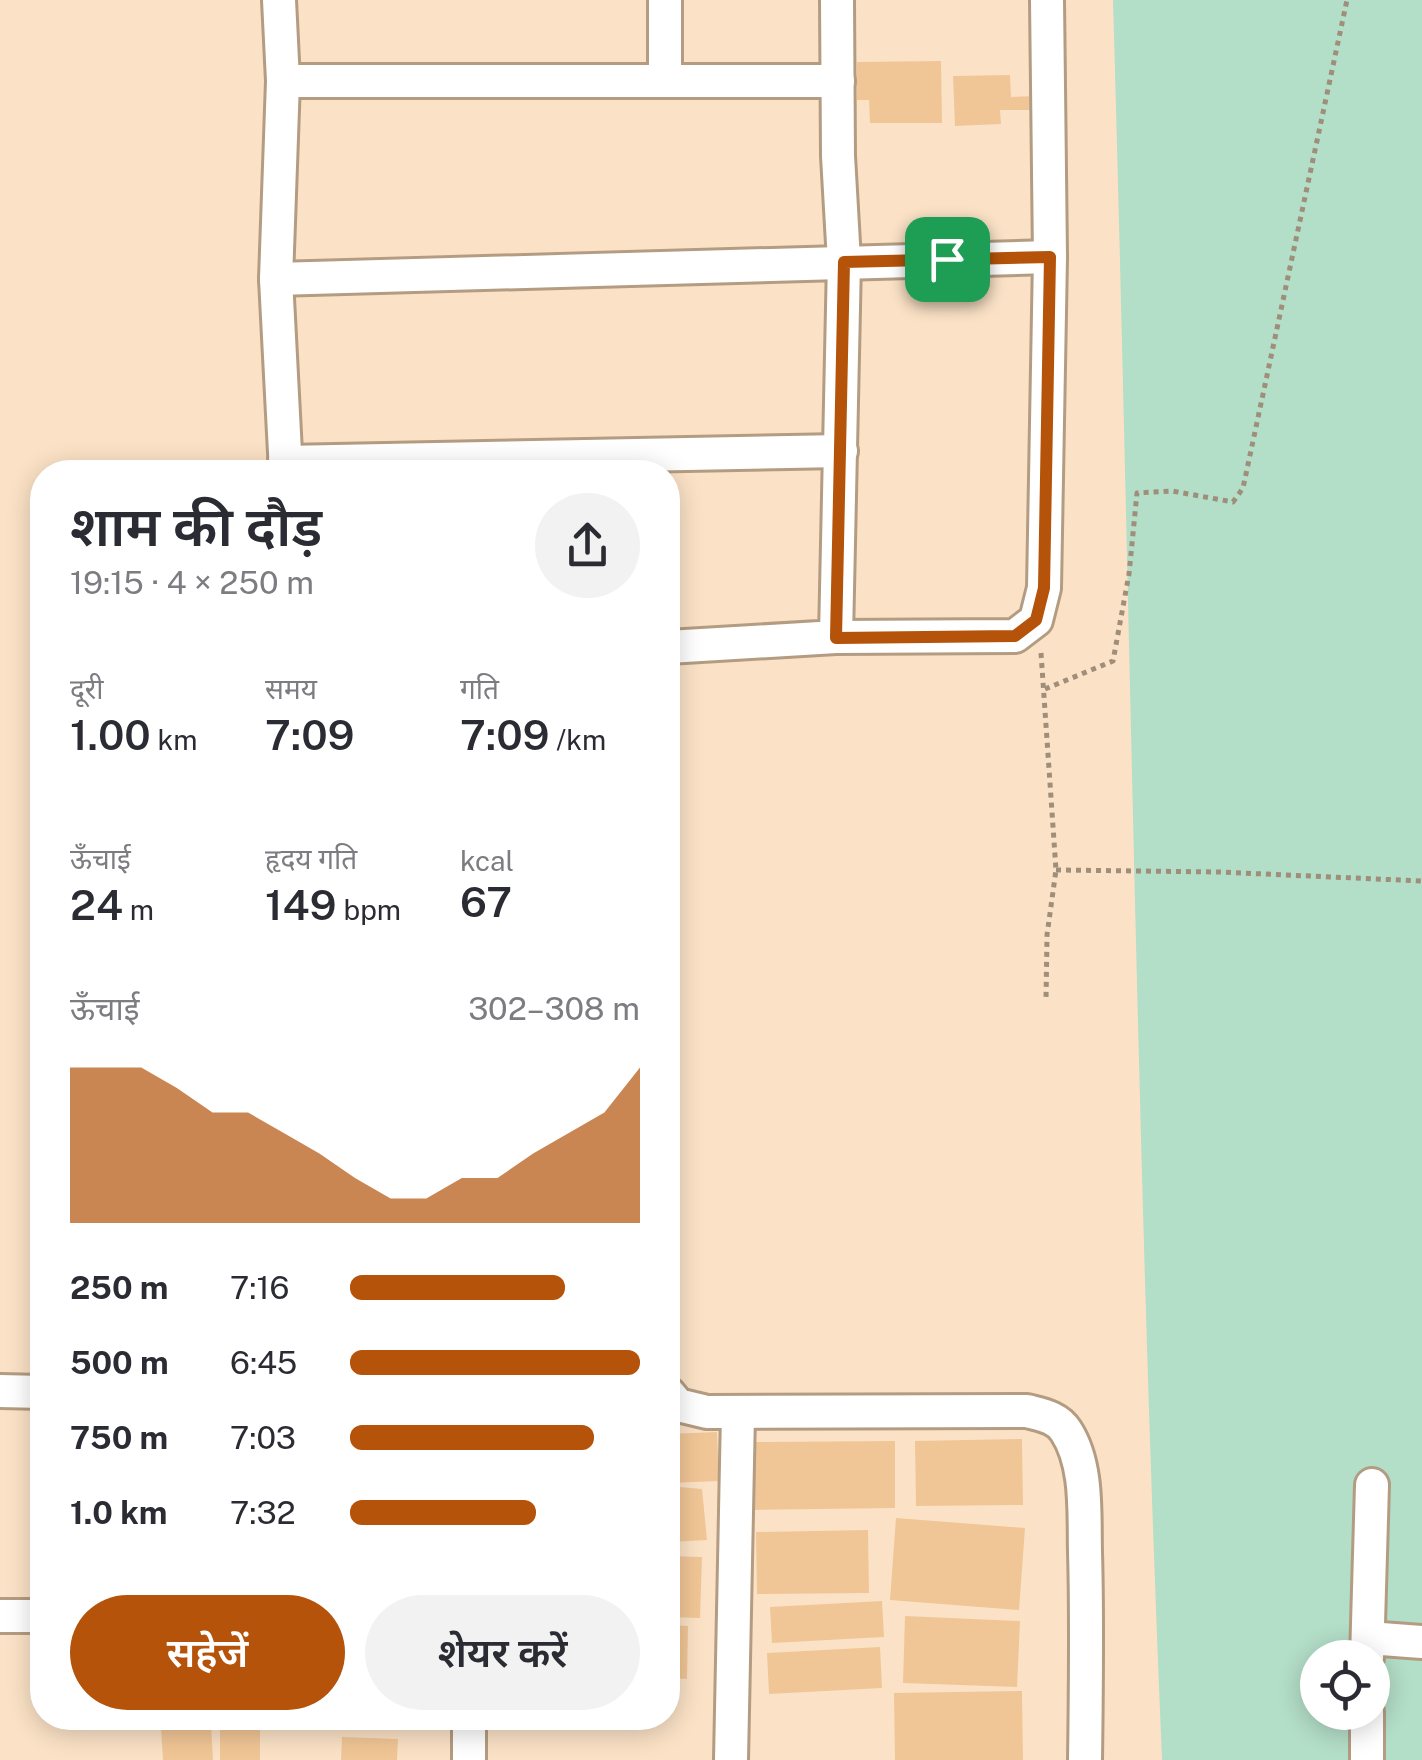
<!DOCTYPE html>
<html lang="hi">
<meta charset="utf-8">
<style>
body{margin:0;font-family:"Public Sans","Noto Sans Devanagari",sans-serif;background:#f2f2f3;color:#2b2b33;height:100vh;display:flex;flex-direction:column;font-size:38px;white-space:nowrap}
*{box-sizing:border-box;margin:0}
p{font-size:32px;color:#7c7c81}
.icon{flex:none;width:55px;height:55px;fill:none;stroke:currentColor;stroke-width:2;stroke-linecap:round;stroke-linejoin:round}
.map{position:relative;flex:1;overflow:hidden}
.drawer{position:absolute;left:30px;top:460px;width:650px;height:1270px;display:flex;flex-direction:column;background:#fff;border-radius:40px;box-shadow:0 5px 25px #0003}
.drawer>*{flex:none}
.controls{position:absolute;left:1300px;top:1640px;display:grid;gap:20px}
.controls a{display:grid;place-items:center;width:90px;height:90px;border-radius:50%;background:#fff;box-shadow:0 5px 25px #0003;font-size:50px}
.pin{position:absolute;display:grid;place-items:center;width:85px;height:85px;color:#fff;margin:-42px;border-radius:20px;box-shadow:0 5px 15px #0006}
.round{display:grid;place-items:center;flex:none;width:105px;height:105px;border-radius:52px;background:#f2f2f3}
.summary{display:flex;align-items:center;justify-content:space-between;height:170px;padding:0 40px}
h1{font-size:55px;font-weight:600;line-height:75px}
.metrics{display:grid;grid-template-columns:repeat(3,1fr);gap:15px;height:170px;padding:10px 40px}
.metrics div{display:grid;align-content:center}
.metrics b{font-size:42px;font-weight:600}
.metrics small{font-size:28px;font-weight:400}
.metrics p{font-size:28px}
.chart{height:280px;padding:20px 40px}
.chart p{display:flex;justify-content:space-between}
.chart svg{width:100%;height:180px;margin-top:10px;fill:#b45309;opacity:.7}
.cta{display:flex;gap:20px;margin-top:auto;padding:20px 40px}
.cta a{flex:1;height:115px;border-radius:60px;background:#b45309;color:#fff;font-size:40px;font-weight:600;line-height:115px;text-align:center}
.cta a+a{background:#f2f2f3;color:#2b2b33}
ul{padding:0 40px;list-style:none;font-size:32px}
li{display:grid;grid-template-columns:160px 120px 1fr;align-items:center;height:75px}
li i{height:25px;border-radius:12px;background:#b45309}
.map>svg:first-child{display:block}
.green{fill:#b3dec8;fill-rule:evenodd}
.building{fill:#f1c696}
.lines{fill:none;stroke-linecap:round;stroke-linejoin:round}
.minor-casing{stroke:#b39c82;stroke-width:38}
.path{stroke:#9f8e7a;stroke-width:5;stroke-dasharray:5 5;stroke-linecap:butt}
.minor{stroke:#fff;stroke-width:32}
.route-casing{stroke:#fff;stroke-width:20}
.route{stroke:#b45309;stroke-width:12}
</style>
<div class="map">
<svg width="1422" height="1760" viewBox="0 0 1422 1760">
<rect width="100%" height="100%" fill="#fbe2c6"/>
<path class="green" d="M1113 0H1422V1760H1162C1137 1174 1130 587 1113 0ZM1318 1658H1372V1712H1318Z"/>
<g class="building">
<polygon points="941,61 942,123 870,123 869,100 857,100 857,62"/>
<polygon points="1010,75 1011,97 1035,96 1036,110 1000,110 1001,124 955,126 953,76"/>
<polygon points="717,1432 719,1481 668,1483 668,1434"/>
<polygon points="1022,1439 1023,1505 916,1506 915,1441"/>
<polygon points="895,1441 895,1508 749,1510 749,1442"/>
<polygon points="668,1486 702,1489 707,1540 668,1542"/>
<polygon points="896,1518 1025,1528 1019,1610 890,1600"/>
<polygon points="868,1530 869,1593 757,1594 756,1532"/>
<polygon points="668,1556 702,1557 700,1618 668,1617"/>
<polygon points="882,1601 884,1637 772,1643 770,1607"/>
<polygon points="905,1616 1020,1621 1017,1687 903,1683"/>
<polygon points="668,1625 688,1626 687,1679 668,1678"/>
<polygon points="880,1647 882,1688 769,1694 767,1653"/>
<polygon points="1022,1691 1023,1760 895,1760 894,1693"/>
<polygon points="211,1726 213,1760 163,1760 161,1728"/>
<rect x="220" y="1729" width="40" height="31"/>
<polygon points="342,1737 398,1739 397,1760 341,1760"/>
</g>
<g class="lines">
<g class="minor-casing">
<g id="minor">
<polyline points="279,0 283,81 276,279 286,472"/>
<polyline points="665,0 665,81"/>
<polyline points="283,81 838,81"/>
<polyline points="276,279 1050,257"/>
<polyline points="285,462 841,451"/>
<polyline points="836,637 1015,636 1036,620 1044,588 1050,257 1047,0"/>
<polyline points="668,647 836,637 844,261 838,156 837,0"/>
<polyline points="0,1391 42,1392"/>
<path d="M668 1393 678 1405 707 1412 1027 1411C1042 1415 1057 1417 1066 1431 1088 1465 1084 1513 1085 1552 1087 1621 1086 1691 1085 1760"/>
<polyline points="0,1616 42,1616"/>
<polyline points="1368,1638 1422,1642"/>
<polyline points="1367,1658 1372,1485"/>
<polyline points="469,1760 469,1718"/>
<polyline points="731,1760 738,1413"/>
<polyline points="1367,1760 1367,1712"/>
</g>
</g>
<g class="path">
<polyline points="1041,653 1056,870 1047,935 1046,999"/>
<polyline points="1045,689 1113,661 1129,574 1137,493 1172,491 1233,502 1243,488 1347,0"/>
<polyline points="1056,870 1219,872 1422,881"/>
</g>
<use href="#minor" class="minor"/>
</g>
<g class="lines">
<g class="route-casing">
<polygon id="route" points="1050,257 1044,588 1036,620 1015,636 836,638 844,262"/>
</g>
<use href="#route" class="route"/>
</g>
</svg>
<div class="controls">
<a><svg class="icon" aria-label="locate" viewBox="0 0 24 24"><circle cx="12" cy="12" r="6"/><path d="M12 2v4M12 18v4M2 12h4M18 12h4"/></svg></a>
</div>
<div class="pin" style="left:947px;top:259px;background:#1e9e55"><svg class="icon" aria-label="arrive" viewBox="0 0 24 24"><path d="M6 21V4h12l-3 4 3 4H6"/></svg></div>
<section class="drawer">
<div class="summary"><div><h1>शाम की दौड़</h1><p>19:15 · 4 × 250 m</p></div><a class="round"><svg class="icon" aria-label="share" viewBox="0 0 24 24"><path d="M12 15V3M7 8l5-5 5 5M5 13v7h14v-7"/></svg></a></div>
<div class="metrics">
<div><p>दूरी</p><b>1.00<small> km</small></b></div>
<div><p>समय</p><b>7:09</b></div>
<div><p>गति</p><b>7:09<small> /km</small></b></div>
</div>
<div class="metrics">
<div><p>ऊँचाई</p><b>24<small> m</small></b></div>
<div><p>हृदय गति</p><b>149<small> bpm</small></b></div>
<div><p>kcal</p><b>67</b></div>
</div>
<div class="chart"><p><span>ऊँचाई</span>302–308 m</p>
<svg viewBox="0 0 160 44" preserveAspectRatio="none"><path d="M0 44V6L10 6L20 6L30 11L40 17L50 17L60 22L70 27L80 33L90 38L100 38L110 33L120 33L130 27L140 22L150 17L160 6V44z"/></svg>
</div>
<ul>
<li><b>250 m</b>7:16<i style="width:74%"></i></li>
<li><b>500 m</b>6:45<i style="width:100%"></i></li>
<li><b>750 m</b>7:03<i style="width:84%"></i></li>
<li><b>1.0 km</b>7:32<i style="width:64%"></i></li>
</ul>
<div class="cta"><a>सहेजें</a><a>शेयर करें</a></div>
</section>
</div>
